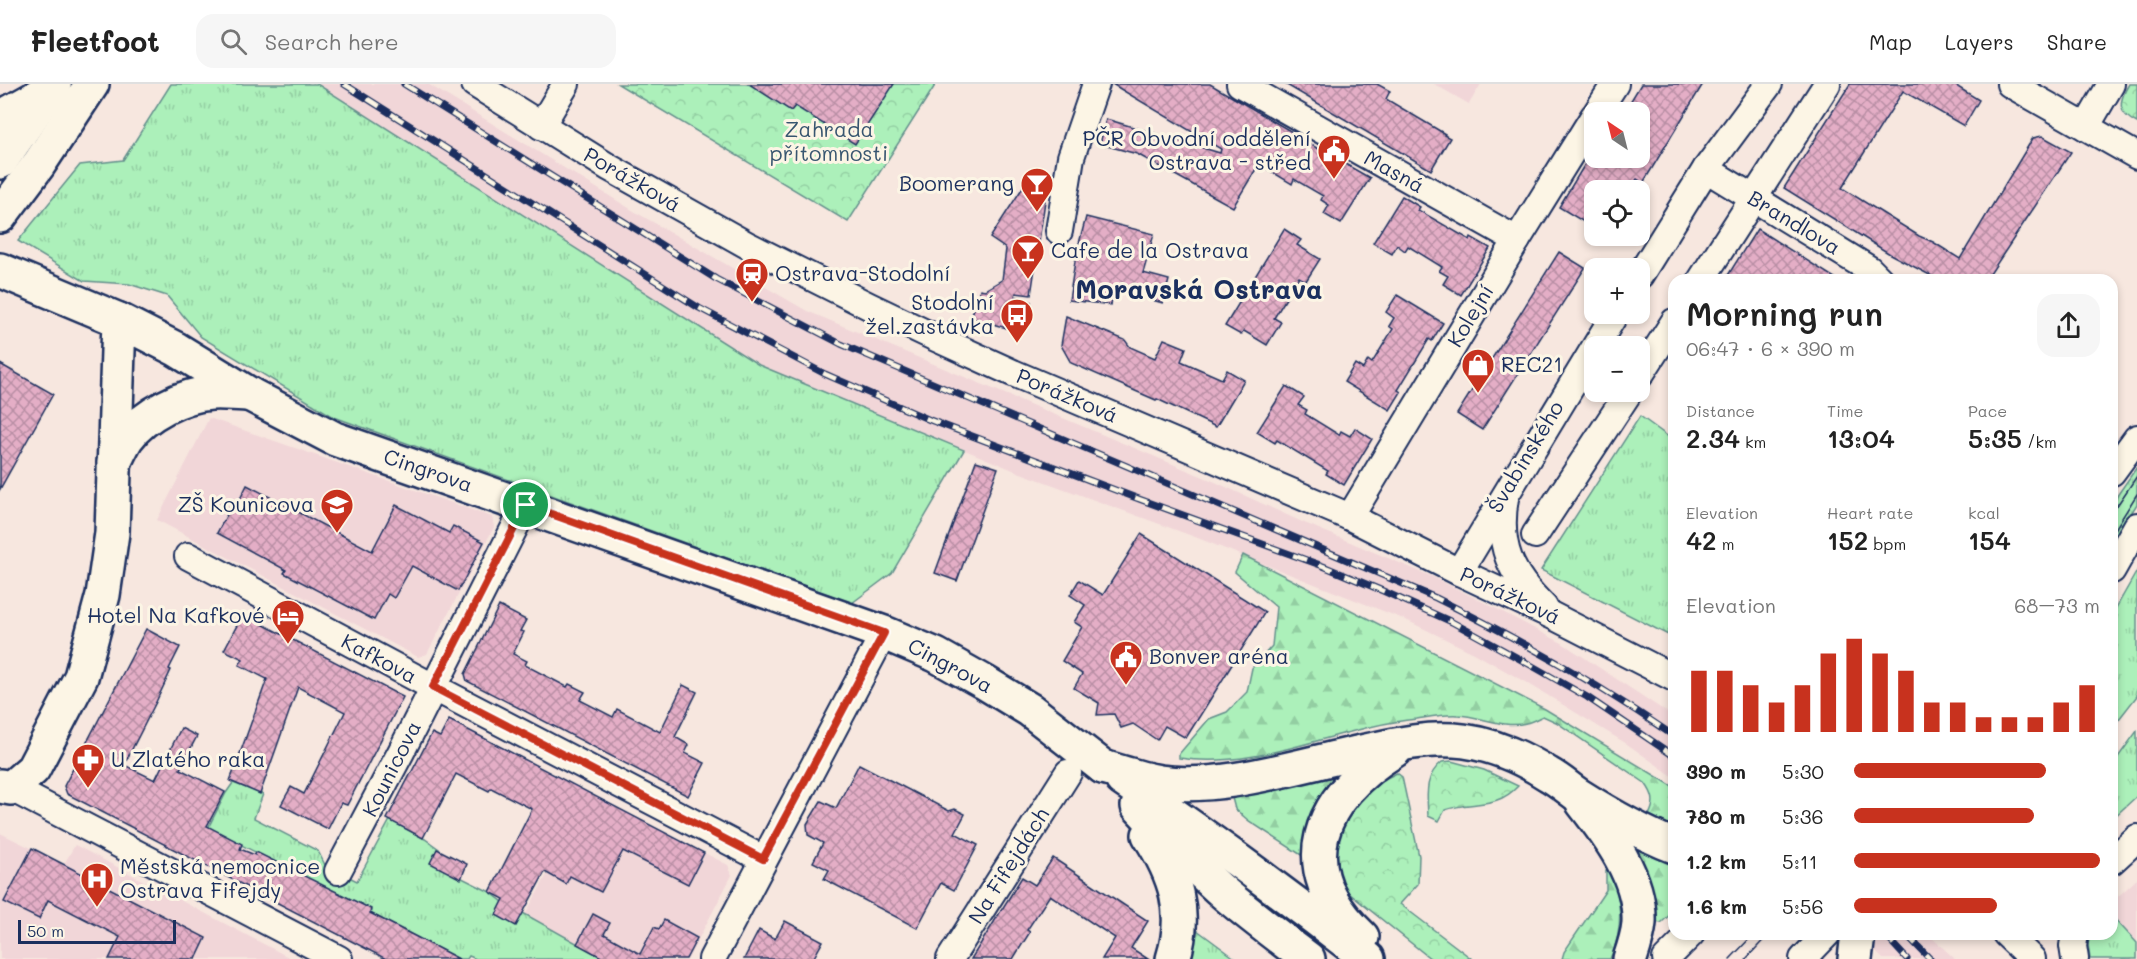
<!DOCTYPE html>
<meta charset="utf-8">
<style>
body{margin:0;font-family:Mali,sans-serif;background:#f6f6f6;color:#222;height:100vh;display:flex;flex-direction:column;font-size:22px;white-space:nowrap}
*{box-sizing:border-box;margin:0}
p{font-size:20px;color:#767676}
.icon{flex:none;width:33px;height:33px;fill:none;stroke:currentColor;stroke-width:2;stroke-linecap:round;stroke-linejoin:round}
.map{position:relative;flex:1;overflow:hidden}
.sheet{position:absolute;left:1668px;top:190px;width:450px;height:666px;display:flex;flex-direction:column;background:#fff;border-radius:18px;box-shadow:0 3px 9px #0003}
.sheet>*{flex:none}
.needle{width:39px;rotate:325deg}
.controls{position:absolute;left:1584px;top:18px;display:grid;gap:12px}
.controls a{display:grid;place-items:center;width:66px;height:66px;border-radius:12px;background:#fff;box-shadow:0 3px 9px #0003;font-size:30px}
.scale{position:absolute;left:18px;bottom:15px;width:158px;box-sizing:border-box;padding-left:6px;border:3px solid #1b2f5e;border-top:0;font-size:16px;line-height:21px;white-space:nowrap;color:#1b2f5e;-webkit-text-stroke:4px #fcf5e5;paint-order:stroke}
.pin{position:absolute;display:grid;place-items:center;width:51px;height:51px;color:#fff;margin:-26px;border:3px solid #fff;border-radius:50%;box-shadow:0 2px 6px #0007}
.round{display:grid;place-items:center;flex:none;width:63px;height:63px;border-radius:18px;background:#f6f6f6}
.headline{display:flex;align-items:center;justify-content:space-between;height:102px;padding:0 18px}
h1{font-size:33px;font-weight:600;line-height:45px}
.stats{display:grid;grid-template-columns:repeat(3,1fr);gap:9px;height:102px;padding:6px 18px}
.stats div{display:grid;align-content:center}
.stats b{font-size:26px;font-weight:600}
.stats small{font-size:16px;font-weight:400}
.stats p{font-size:16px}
.chart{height:168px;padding:12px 18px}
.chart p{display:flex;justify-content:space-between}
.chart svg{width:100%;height:108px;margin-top:6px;stroke:#c8321e;stroke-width:6}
ul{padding:0 18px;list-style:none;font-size:20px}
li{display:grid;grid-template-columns:96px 72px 1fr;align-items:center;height:45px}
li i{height:15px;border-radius:8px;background:#c8321e}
header{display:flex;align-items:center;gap:36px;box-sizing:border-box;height:84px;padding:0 30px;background:#fff;border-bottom:2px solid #e0e0e0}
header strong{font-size:28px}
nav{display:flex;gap:33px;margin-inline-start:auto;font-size:21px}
.search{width:420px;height:54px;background:#f6f6f6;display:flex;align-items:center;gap:15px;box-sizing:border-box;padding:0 21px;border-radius:18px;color:#767676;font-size:22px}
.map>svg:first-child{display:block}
.built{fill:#f1d6d8}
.grass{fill:url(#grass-tufts);stroke:#64908c;stroke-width:1.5}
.forest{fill:url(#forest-firs);stroke:#64908c;stroke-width:1.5}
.park{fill:url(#park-crowns);stroke:#64908c;stroke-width:1.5}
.building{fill:url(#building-cross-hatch);stroke:#1b2f5e;stroke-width:1.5}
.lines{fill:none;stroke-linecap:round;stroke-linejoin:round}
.minor-casing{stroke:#1b2f5e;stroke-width:30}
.major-casing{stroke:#1b2f5e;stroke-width:38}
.highway-casing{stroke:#1b2f5e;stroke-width:38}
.minor{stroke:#fcf5e5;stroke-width:26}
.major{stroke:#fcf5e5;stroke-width:33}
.highway{stroke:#fcf5e5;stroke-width:33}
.tram{stroke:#1b2f5e;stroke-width:1.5}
.rail-casing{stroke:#1b2f5e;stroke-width:7}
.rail{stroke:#fcf5e5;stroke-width:4.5;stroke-dasharray:14;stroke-linecap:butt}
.route-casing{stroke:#fff;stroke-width:12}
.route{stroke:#c8321e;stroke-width:8}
.labels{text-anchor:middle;stroke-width:6;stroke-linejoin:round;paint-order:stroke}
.park-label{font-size:21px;fill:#385670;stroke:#fcf5e5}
.poi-label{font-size:21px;fill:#1b2f5e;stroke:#fcf5e5;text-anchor:start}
.street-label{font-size:21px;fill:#1b2f5e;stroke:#fcf5e5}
.district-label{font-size:27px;font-weight:bold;fill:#1b2f5e;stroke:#fcf5e5}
</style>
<header>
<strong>Fleetfoot</strong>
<div class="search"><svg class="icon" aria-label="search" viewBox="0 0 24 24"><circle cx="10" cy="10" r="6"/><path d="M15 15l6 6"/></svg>Search here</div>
<nav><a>Map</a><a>Layers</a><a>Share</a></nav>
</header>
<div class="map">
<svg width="2137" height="875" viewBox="0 0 2137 875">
<defs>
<pattern id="grass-tufts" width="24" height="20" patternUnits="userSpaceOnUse" patternTransform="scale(1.5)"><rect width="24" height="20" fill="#acf0ba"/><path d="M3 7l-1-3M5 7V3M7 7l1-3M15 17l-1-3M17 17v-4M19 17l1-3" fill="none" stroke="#93cea2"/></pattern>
<pattern id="forest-firs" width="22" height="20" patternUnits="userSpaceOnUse" patternTransform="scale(1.5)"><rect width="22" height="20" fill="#acf0ba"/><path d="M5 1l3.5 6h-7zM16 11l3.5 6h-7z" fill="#93cea2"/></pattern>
<pattern id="park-crowns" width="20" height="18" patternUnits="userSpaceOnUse" patternTransform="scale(1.5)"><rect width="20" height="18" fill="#acf0ba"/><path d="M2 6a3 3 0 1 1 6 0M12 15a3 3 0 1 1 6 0" fill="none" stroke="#93cea2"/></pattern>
<pattern id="building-cross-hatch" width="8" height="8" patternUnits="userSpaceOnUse" patternTransform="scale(1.5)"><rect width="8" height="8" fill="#e4aec6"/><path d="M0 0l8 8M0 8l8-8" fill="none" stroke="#b88ea4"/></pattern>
</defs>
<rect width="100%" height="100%" fill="#f7e7df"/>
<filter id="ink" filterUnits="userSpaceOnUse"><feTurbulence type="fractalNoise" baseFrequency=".0167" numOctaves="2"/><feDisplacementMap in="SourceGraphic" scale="12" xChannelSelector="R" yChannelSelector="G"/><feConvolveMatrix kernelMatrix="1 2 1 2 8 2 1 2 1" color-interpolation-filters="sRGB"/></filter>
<g filter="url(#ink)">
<g class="built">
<polygon points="317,0 428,0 637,129 807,227 1213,397 1300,437 1433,493 1495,524 1562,559 1674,633 1674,693 1627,660 1534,603 1474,569 1406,536 1195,453 1018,388 759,281"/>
<polygon points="1434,0 1481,0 1469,20"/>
<polygon points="209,334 492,433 494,443 427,570 418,573 157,436"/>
<polygon points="656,744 728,781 732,791 688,875 605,875 525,831 572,745"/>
<polygon points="0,749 64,780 75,761 292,875 0,875"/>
<polygon points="2137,795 2137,859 2112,832 2112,818"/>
<polygon points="1858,851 1929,851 1955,875 1883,875"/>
</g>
<g class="grass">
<polygon points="171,0 317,0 759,281 964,366 892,489 852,519 334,333 201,253 167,212 129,200 84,197 18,157 80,81 123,76"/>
<polygon points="1640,332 1674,357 1674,554 1541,486"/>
<polygon points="2137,383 2137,420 2112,460 2112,419"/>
<polygon points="2137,487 2137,612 2112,644 2112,531"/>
<polygon points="2137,647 2137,712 2112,735 2112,692 2115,685 2113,680"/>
<polygon points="233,699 263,710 254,734 318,767 325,781 357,797 390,736 425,755 439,765 432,779 490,808 503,818 497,831 516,841 523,829 605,875 476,875 469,872 467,875 458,875 370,829 371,827 208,744 226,709"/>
<polygon points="2112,832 2137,859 2137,875 2090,875 2088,860 2090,851 2112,850"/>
<polygon points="1193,843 1236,875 1185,875"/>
</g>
<g class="forest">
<path d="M1243 471 1545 625 1674 703V743L1649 731C1656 718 1653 710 1645 699L1556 638 1543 632C1538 634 1532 638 1526 639 1504 645 1480 632 1458 631 1445 630 1430 633 1417 635 1337 642 1260 687 1179 674V670L1209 635 1227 628 1247 608 1252 584 1272 562 1276 523 1235 488Z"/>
<polygon points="1344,689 1309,776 1249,737 1235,725 1231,710"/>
<polygon points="1633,760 1643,767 1674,779 1674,827 1661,839 1650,837 1630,764"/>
<path d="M1608 780C1622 812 1625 843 1610 875H1562L1564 868 1606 806V787Z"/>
</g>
<g class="park">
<polygon points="618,0 936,0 848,138"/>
<path d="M2129 0H2137V39C2117 29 2118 18 2129 0Z"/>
<path d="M1451 677 1484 686 1518 702C1496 726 1472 716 1445 726L1439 737 1428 732C1427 711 1424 692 1442 678Z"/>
<polygon points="1397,689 1402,693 1419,772 1418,800 1400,820 1472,875 1431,875 1339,801 1333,770 1346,727 1370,702"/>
</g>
<g class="building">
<polygon points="749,0 894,0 855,60 795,22 791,27"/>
<polygon points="1112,0 1210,0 1309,58 1308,59 1370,94 1341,140 1324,130 1329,121 1321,116 1323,112 1294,95 1292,100 1259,80 1233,123 1137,70 1100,60 1106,35 1220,69 1221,65"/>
<polygon points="1285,0 1377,0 1390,7 1386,15 1445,50 1444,51 1450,54 1431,86"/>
<polygon points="1641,0 1703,0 1640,104 1640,97 1637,95 1630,106 1594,106 1594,140 1586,135 1584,138 1559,123 1594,65 1594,77 1596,74 1640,74 1640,28 1624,28"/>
<polygon points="1850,0 1953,0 1979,16 1964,42 1903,7 1842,104 1919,152 1933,158 1960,175 2033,54 2042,52 2071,68 1986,196 1939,196 1890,170 1784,104"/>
<polygon points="1023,103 1045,117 1031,211 1016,209 1015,212 1031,218 1029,233 1010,245 971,234 980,205 985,206 1002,196 1006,165 990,154"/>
<polygon points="1402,112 1420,123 1418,126 1470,156 1471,153 1490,164 1461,211 1443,200 1448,192 1439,187 1442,183 1408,162 1405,167 1397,161 1392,170 1373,159"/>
<polygon points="1086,133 1154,150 1143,189 1169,196 1163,219 1113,205 1111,221 1069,216 1076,171"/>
<polygon points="1284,145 1301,156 1297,161 1320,175 1306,197 1299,193 1274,234 1281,238 1267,261 1244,247 1241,251 1225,242"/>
<polygon points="1757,145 1838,196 1725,196"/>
<polygon points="1559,168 1585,184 1482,346 1457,330"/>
<polygon points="1397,211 1443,239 1432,257 1429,255 1398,306 1401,308 1390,326 1344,298 1355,280 1363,285 1368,276 1372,279 1393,245 1389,242 1394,234 1386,228"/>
<polygon points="1066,232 1125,256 1130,263 1155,274 1164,255 1186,264 1181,277 1222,295 1227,286 1244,296 1216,343 1157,315 1156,316 1071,279 1061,261"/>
<polygon points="0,280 53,310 0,405"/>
<polygon points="1286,302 1304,313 1298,321 1307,326 1305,330 1339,351 1341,347 1350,352 1355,344 1372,355 1344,401 1326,390 1328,387 1277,356 1275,359 1257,348"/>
<polygon points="976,377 998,384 957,497 935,489"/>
<polygon points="247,401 372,467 396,421 449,449 453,442 484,458 458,507 412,482 394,514 388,510 374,536 284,489 286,486 217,449 232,421 236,423"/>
<polygon points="1141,450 1265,528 1186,654 1165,642 1157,656 1133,640 1121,644 1114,630 1097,631 1099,619 1074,604 1082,590 1062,577 1082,543 1074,538 1085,521 1070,511 1079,496 1103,511"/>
<polygon points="499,522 526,536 520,547 524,548 513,570 527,577 525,581 567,603 569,600 585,608 580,616 613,633 617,625 660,648 683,601 697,608 675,653 689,661 685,669 705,679 688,712 467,597 465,590"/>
<polygon points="243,530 403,613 347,721 341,719 328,745 281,721 291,703 304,710 345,628 298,603 260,710 230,697 267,595 239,581 243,575 224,566"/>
<polygon points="146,545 180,563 169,585 171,586 156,618 124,681 155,696 181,644 197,652 180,685 225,708 207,742 242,760 240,765 255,771 256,768 371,825 370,829 459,875 386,875 67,710 64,702"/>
<polygon points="449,636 704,769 688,800 623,767 601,808 570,792 566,800 545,788 516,842 496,831 504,815 490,808 532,725 491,704 489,707 456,690 423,754 387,735 432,649 440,653"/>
<polygon points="859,680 949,727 955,725 965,730 955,749 978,761 954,806 941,799 917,844 824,795 829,786 813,778 823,759 808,751 807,740 821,717 836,724"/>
<polygon points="32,764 206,854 196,875 109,875 120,853 48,816 39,835 4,818"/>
<polygon points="437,765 467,780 461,795 430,779"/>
<polygon points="1053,774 1148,837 1131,864 1148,875 1102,875 1115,854 1050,811 1027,846 1030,848 1013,875 971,875 1022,793 1035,801"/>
<polygon points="593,830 610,839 604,850 640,870 654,843 659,845 664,836 697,854 686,875 605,875 577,860"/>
<polygon points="785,837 823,857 813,875 744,875 759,846 775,855"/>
</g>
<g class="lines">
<g class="minor-casing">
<g id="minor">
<polyline points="475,0 610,84 749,162 869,222 936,254 1013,289 1350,433 1459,488 1553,532 1674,594"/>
<polyline points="1240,0 1517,156"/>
<polyline points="2010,0 2137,72"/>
<polyline points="1597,28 1615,0"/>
<polyline points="541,42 566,0"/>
<polyline points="2086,43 2111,0"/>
<polyline points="1706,85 1869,185 1880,196"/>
<polyline points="1059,147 1071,73 1096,0"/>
<polyline points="1640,191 1706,85 1769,0"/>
<polyline points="1701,196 1827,0"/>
<polyline points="1640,291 1674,238"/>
<polyline points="2112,388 2137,354"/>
<path d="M1505 414C1497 462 1510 490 1544 523"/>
<polyline points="1350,433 1517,156 1594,32"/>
<polyline points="1535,451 1629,308"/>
<polyline points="188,472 433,603 763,775"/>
<polyline points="2112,486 2137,442"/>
<polyline points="1459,488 1615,230"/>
<polyline points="11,704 339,875"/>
<polyline points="2112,777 2137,754"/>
<polyline points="338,787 401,668 526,421"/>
<polyline points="2006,850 2032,875"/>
<polyline points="712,875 884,549"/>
<polyline points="950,875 1068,689"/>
<polyline points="1666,875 1691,850"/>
<polyline points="1803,875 1827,850"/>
<polyline points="2075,875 2073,862 2075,850"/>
</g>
</g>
<g class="major-casing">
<g id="major">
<polyline points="0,78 54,0"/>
<polyline points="0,132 39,80 92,0"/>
<path d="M114 379C118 371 122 362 127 354 145 330 182 311 211 309 223 308 236 310 249 310"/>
<polyline points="0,702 11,704 33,685 81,593 103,511 112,449 119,236 176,265 249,310 335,355 884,549 936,571 984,598 1030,626 1103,683"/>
</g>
</g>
<g class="highway-casing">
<g id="highway">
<polyline points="0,34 34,15 54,0"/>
<polyline points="0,186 119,236"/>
<path d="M1103 683C1121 688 1140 695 1160 698 1220 706 1289 684 1348 671 1386 663 1424 652 1464 657 1494 661 1523 674 1548 690 1559 696 1568 704 1578 711 1608 730 1641 749 1674 762"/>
<path d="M1122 695C1206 752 1288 812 1368 875"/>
<path d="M1583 719C1609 752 1641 794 1639 839 1638 851 1634 863 1630 875"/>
<path d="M1138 722C1166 752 1194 783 1225 810 1252 833 1280 854 1308 875"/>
<path d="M1149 751C1175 791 1188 828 1173 875"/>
<path d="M1362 853C1288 784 1318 714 1395 666"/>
<polyline points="1855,875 1858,850"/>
</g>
</g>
<use href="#minor" class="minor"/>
<use href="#major" class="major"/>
<use href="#highway" class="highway"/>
<g class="tram">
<polyline points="2112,429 2137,392"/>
<polyline points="2112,450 2137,410"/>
<polyline points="1730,875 1754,850"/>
<polyline points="1746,875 1769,850"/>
</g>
<g class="rail-casing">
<g id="rail">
<polyline points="344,0 699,224 825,290 930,336 1139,415 1323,482 1383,507 1452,538 1536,584 1587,613 1674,672"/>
<path d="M404 0 716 195 841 260 1436 514C1519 555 1598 600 1674 652"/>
<polyline points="1884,850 1907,875"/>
<polyline points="1906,850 1930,875"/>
</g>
</g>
<use href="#rail" class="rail"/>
</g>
</g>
<g class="lines" filter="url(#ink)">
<g class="route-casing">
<polygon id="route" points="526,421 884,549 763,775 433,603"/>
</g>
<use href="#route" class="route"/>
</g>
<defs>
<g id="civic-pin" transform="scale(1.725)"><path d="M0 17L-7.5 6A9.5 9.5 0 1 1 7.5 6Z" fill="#c8321e" stroke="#fcf5e5"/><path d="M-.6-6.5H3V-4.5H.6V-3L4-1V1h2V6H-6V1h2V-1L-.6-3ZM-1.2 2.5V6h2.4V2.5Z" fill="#fff"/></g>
<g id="bar-pin" transform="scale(1.725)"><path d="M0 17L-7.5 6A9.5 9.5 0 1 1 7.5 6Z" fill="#c8321e" stroke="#fcf5e5"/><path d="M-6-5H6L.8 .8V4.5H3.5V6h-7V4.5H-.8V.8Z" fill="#fff"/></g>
<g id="station-pin" transform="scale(1.725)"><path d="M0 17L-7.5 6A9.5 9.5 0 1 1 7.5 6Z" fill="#c8321e" stroke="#fcf5e5"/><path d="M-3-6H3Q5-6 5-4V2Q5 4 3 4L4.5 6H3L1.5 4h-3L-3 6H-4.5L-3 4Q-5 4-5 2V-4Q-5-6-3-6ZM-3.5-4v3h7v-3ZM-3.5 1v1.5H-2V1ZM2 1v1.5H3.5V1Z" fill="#fff"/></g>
<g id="bus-pin" transform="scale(1.725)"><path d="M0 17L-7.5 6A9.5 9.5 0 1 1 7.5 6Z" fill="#c8321e" stroke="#fcf5e5"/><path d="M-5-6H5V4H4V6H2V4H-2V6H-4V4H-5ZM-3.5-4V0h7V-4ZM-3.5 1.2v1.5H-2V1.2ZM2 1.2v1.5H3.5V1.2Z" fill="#fff"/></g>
<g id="shop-pin" transform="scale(1.725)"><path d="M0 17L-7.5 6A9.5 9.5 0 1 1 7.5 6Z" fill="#c8321e" stroke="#fcf5e5"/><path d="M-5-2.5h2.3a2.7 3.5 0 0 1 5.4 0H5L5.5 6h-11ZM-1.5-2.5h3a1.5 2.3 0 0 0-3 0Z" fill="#fff"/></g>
<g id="school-pin" transform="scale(1.725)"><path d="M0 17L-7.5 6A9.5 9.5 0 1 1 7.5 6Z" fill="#c8321e" stroke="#fcf5e5"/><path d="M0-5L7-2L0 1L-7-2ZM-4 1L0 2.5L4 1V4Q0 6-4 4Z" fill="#fff"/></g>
<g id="hotel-pin" transform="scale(1.725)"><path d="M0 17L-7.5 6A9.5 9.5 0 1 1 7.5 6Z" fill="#c8321e" stroke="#fcf5e5"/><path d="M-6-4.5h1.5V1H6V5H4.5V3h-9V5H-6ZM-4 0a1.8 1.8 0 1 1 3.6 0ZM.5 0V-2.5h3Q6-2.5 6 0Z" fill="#fff"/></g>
<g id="pharmacy-pin" transform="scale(1.725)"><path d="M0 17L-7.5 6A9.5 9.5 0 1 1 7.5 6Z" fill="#c8321e" stroke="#fcf5e5"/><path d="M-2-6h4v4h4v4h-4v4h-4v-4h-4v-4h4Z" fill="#fff"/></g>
<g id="hospital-pin" transform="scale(1.725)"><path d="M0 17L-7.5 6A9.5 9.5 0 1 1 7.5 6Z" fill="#c8321e" stroke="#fcf5e5"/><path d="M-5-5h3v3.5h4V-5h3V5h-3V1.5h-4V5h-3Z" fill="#fff"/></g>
</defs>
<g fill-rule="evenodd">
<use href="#civic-pin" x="1334" y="67"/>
<use href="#bar-pin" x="1037" y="100"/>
<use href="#bar-pin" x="1028" y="167"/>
<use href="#station-pin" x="752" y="190"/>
<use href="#bus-pin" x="1017" y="231"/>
<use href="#shop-pin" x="1478" y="281"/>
<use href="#school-pin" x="337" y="421"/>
<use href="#hotel-pin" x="288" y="532"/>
<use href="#civic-pin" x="1126" y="573"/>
<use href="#pharmacy-pin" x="88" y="676"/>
<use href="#hospital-pin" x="97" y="795"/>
</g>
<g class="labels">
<g class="park-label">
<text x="829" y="53">Zahrada<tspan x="829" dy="24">přítomnosti</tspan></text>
</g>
<g class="poi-label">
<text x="1311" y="62" text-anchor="end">PČR Obvodní oddělení<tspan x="1311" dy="24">Ostrava - střed</tspan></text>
<text x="1014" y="107" text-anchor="end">Boomerang</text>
<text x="1051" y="174">Cafe de la Ostrava</text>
<text x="775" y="197">Ostrava-Stodolní</text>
<text x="994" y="226" text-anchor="end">Stodolní<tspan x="994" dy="24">žel.zastávka</tspan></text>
<text x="1501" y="288">REC21</text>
<text x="314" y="428" text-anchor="end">ZŠ Kounicova</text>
<text x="265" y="539" text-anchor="end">Hotel Na Kafkové</text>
<text x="1149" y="580">Bonver aréna</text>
<text x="111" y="683">U Zlatého raka</text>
<text x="120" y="790">Městská nemocnice<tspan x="120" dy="24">Ostrava Fifejdy</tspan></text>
</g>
<g class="street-label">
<text transform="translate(1394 88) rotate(29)" y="7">Masná</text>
<text transform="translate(632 96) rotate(30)" y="7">Porážková</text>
<text transform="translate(1794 139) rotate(31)" y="7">Brandlova</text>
<text transform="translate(1471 232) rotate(-59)" y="7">Kolejní</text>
<text transform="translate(1067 312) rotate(23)" y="7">Porážková</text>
<text transform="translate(1526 373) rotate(-59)" y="7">Švabinského</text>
<text transform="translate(428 387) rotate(19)" y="7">Cingrova</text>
<text transform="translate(1510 512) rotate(25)" y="7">Porážková</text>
<text transform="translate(379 575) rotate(28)" y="7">Kafkova</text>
<text transform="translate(950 582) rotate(28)" y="7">Cingrova</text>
<text transform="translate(392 685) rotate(-63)" y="7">Kounicova</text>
<text transform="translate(1009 782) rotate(-58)" y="7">Na Fifejdách</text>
</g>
<g class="district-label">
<text x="1199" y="215">Moravská Ostrava</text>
</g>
</g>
</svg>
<div class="controls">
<a><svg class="needle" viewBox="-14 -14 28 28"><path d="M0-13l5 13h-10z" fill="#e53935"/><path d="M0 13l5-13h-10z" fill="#767676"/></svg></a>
<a><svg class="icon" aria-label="locate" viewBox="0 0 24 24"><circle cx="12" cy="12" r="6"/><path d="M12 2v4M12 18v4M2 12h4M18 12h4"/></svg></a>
<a>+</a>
<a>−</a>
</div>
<div class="scale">50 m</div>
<div class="pin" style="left:526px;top:421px;background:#1e9e55"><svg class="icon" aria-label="arrive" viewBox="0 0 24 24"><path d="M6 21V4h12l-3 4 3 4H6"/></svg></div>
<section class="sheet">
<div class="headline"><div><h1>Morning run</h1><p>06:47 · 6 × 390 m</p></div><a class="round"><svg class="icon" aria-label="share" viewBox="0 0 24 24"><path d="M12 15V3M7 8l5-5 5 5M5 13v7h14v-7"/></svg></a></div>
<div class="stats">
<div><p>Distance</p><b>2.34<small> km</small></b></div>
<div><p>Time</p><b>13:04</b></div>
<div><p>Pace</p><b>5:35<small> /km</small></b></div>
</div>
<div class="stats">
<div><p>Elevation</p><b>42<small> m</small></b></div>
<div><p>Heart rate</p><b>152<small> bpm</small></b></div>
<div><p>kcal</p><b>154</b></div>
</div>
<div class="chart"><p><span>Elevation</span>68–73 m</p>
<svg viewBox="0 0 160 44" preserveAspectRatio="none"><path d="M5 44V19M15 44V19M25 44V25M35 44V32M45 44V25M55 44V12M65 44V6M75 44V12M85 44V19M95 44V32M105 44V32M115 44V38M125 44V38M135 44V38M145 44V32M155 44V25"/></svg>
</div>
<ul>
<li><b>390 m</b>5:30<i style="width:78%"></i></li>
<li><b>780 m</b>5:36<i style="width:73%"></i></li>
<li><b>1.2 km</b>5:11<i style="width:100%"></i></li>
<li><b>1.6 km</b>5:56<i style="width:58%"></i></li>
</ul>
</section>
</div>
